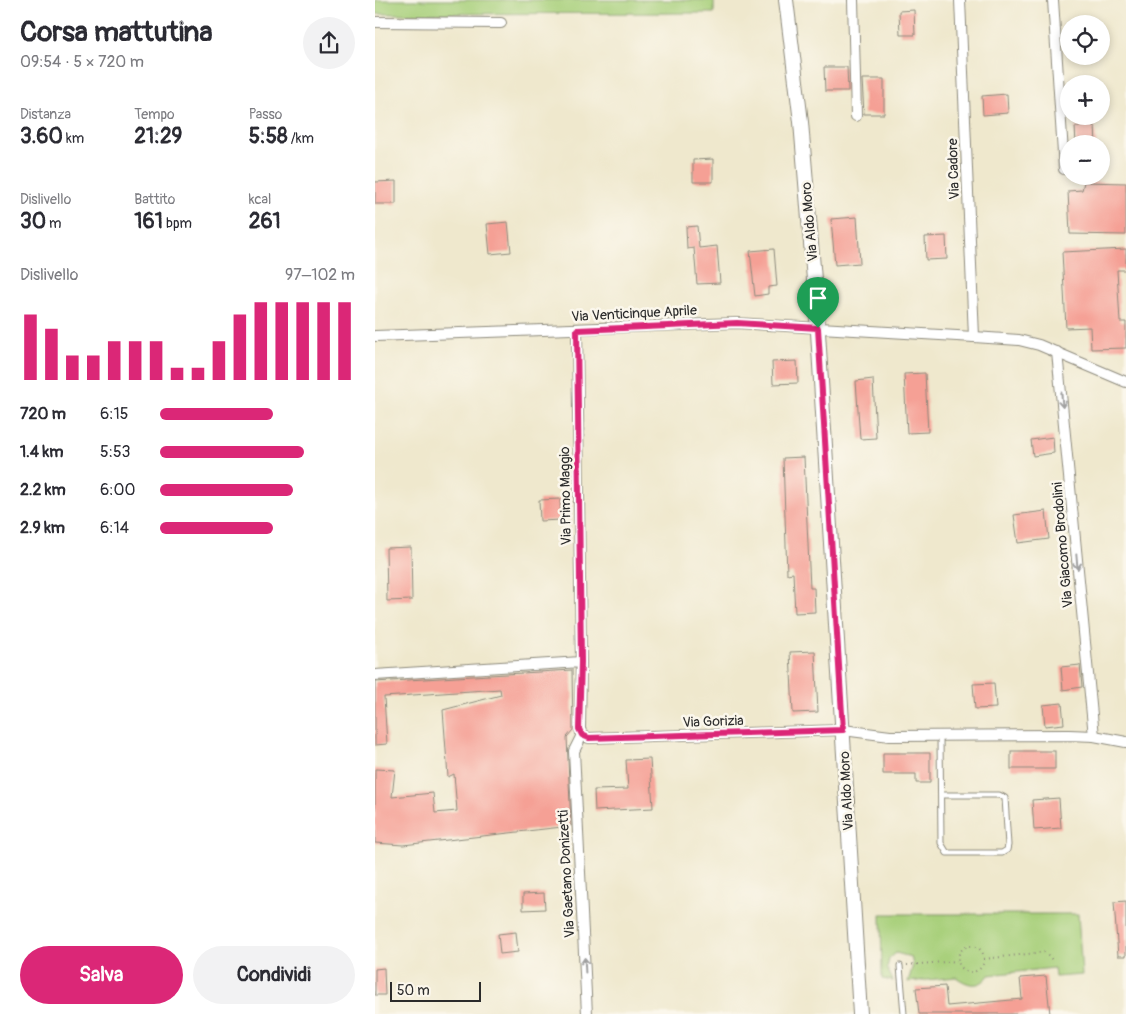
<!DOCTYPE html>
<html lang="it">
<meta charset="utf-8">
<style>
body{margin:0;font-family:Pangolin,sans-serif;background:#f2f2f3;color:#2b2b33;height:100vh;display:flex;flex-direction:column;font-size:19px;white-space:nowrap}
*{box-sizing:border-box;margin:0}
p{font-size:16px;color:#7c7c81}
.icon{flex:none;width:28px;height:28px;fill:none;stroke:currentColor;stroke-width:2;stroke-linecap:round;stroke-linejoin:round}
.map{position:relative;flex:1;overflow:hidden}
.drawer{display:flex;flex-direction:column;background:#fff;width:375px}
.drawer>*{flex:none}
.controls{position:absolute;left:685px;top:15px;display:grid;gap:10px}
.controls a{display:grid;place-items:center;width:50px;height:50px;border-radius:50%;background:#fff;box-shadow:0 2px 8px #0003;font-size:25px}
.scale{position:absolute;left:15px;bottom:12px;width:91px;box-sizing:border-box;padding-left:5px;border:2px solid #2b2b2b;border-top:0;font-size:14px;line-height:18px;white-space:nowrap;color:#2b2b2b;-webkit-text-stroke:4px #fbf7ec;paint-order:stroke}
.pin{position:absolute;display:grid;place-items:center;width:42px;height:42px;color:#fff;margin:-51px -21px;border-radius:50% 50% 50% 0;rotate:-45deg;box-shadow:0 0 5px #0007}
.pin .icon{rotate:45deg}
.round{display:grid;place-items:center;flex:none;width:52px;height:52px;border-radius:26px;background:#f2f2f3}
.overview{display:flex;align-items:center;justify-content:space-between;height:85px;padding:0 20px}
h1{font-size:28px;font-weight:700;line-height:38px}
.stats{display:grid;grid-template-columns:repeat(3,1fr);gap:8px;height:85px;padding:5px 20px}
.stats div{display:grid;align-content:center}
.stats b{font-size:21px;font-weight:700}
.stats small{font-size:14px;font-weight:400}
.stats p{font-size:14px}
.chart{height:140px;padding:10px 20px}
.chart p{display:flex;justify-content:space-between}
.chart svg{width:100%;height:90px;margin-top:5px;stroke:#db2777;stroke-width:6}
.action{display:flex;gap:10px;margin-top:auto;padding:10px 20px}
.action a{flex:1;height:58px;border-radius:30px;background:#db2777;color:#fff;font-size:20px;font-weight:700;line-height:58px;text-align:center}
.action a+a{background:#f2f2f3;color:#2b2b33}
ul{padding:0 20px;list-style:none;font-size:16px}
li{display:grid;grid-template-columns:80px 60px 1fr;align-items:center;height:38px}
li i{height:12px;border-radius:6px;background:#db2777}
main{display:flex;flex:1;min-height:0}
.map>svg:first-child{display:block}
.green{fill:#a9d07b;stroke:#6a7e53}
.building{fill:#f5a095}
.lines{fill:none;stroke-linecap:round;stroke-linejoin:round}
.lane-casing{stroke:#8d8a7c;stroke-width:7}
.street-casing{stroke:#8d8a7c;stroke-width:12}
.secondary-casing{stroke:#8d8a7c;stroke-width:16}
.path{stroke:#8d8a7c;stroke-width:2;stroke-dasharray:1 4;stroke-linecap:butt}
.lane{stroke:#fff;stroke-width:5}
.street{stroke:#fff;stroke-width:10}
.secondary{stroke:#fff;stroke-width:14}
.oneway{stroke:#a0a0a0}
.route-casing{stroke:#fff;stroke-width:10}
.route{stroke:#db2777;stroke-width:6}
.labels{text-anchor:middle;stroke-width:5;stroke-linejoin:round;paint-order:stroke}
.street-label{font-size:14px;fill:#2b2b2b;stroke:#fbf7ec}
</style>
<main>
<section class="drawer">
<div class="overview"><div><h1>Corsa mattutina</h1><p>09:54 · 5 × 720 m</p></div><a class="round"><svg class="icon" aria-label="share" viewBox="0 0 24 24"><path d="M12 15V3M7 8l5-5 5 5M5 13v7h14v-7"/></svg></a></div>
<div class="stats">
<div><p>Distanza</p><b>3.60<small> km</small></b></div>
<div><p>Tempo</p><b>21:29</b></div>
<div><p>Passo</p><b>5:58<small> /km</small></b></div>
</div>
<div class="stats">
<div><p>Dislivello</p><b>30<small> m</small></b></div>
<div><p>Battito</p><b>161<small> bpm</small></b></div>
<div><p>kcal</p><b>261</b></div>
</div>
<div class="chart"><p><span>Dislivello</span>97–102 m</p>
<svg viewBox="0 0 160 44" preserveAspectRatio="none"><path d="M5 44V12M15 44V19M25 44V32M35 44V32M45 44V25M55 44V25M65 44V25M75 44V38M85 44V38M95 44V25M105 44V12M115 44V6M125 44V6M135 44V6M145 44V6M155 44V6"/></svg>
</div>
<ul>
<li><b>720 m</b>6:15<i style="width:58%"></i></li>
<li><b>1.4 km</b>5:53<i style="width:74%"></i></li>
<li><b>2.2 km</b>6:00<i style="width:68%"></i></li>
<li><b>2.9 km</b>6:14<i style="width:58%"></i></li>
</ul>
<div class="action"><a>Salva</a><a>Condividi</a></div>
</section>
<div class="map">
<svg width="751" height="1014" viewBox="0 0 751 1014">
<rect width="100%" height="100%" fill="#fbf7ec"/>
<filter id="ink" filterUnits="userSpaceOnUse"><feTurbulence type="fractalNoise" baseFrequency=".02" numOctaves="2"/><feDisplacementMap in="SourceGraphic" scale="10" xChannelSelector="R" yChannelSelector="G"/><feConvolveMatrix kernelMatrix="1 2 1 2 8 2 1 2 1" color-interpolation-filters="sRGB"/></filter>
<filter id="wash" filterUnits="userSpaceOnUse"><feTurbulence type="fractalNoise" baseFrequency=".0096" numOctaves="4" result="noise"/><feDisplacementMap in="SourceGraphic" scale="20" xChannelSelector="R" yChannelSelector="G"/><feGaussianBlur stdDeviation="1.12" result="paint"/><feColorMatrix in="noise" values="0 0 0 0 0 0 0 0 0 0 0 0 0 0 0 0 0 1.4 0 .05"/><feComposite in="paint" operator="in"/></filter>
<g filter="url(#wash)">
<rect width="100%" height="100%" fill="#efe8cd"/>
<g class="green">
<polygon points="0,0 339,0 339,13 0,14"/>
<path d="M506 914H703L707 975 680 977 679 968 614 975C605 989 592 985 581 977L533 982 538 965 536 957 521 953 514 959 512 968 518 981 507 979Z"/>
</g>
<g id="blocks">
<g class="building">
<polygon points="539,10 540,35 525,35 524,11"/>
<polygon points="449,67 472,67 473,91 450,91"/>
<polygon points="487,79 509,79 509,114 489,114"/>
<polygon points="632,94 633,113 608,115 607,96"/>
<polygon points="720,126 721,144 701,144 700,127"/>
<polygon points="338,159 338,182 318,182 318,160"/>
<polygon points="21,181 21,204 0,204 0,182"/>
<polygon points="709,182 751,183 751,235 695,234 693,191 707,190"/>
<polygon points="482,217 485,263 460,265 456,219"/>
<polygon points="133,222 136,252 115,254 112,224"/>
<polygon points="322,226 324,248 342,246 345,283 322,284 319,248 312,249 311,227"/>
<polygon points="571,236 572,259 551,260 550,237"/>
<polygon points="399,249 402,286 393,287 393,294 380,296 375,251"/>
<polygon points="751,249 751,270 742,270 745,322 751,322 751,348 716,349 715,327 691,328 687,252"/>
<polygon points="422,361 423,383 398,384 397,362"/>
<polygon points="550,373 553,432 532,433 529,374"/>
<polygon points="498,379 501,438 485,439 481,381"/>
<polygon points="678,437 679,453 658,456 656,440"/>
<polygon points="429,457 435,588 439,588 440,612 420,613 418,573 412,574 408,458"/>
<polygon points="185,499 186,520 165,521 164,500"/>
<polygon points="671,511 674,539 643,543 639,515"/>
<polygon points="36,547 37,600 12,601 11,548"/>
<polygon points="440,651 443,712 418,713 415,652"/>
<polygon points="705,665 707,687 688,690 686,667"/>
<polygon points="197,670 198,730 192,737 196,826 28,845 0,843 0,769 20,770 17,797 58,793 60,813 82,811 79,774 73,777 68,710 126,695 125,689 9,697 12,744 0,745 0,682"/>
<polygon points="619,683 621,708 600,709 598,684"/>
<polygon points="687,703 689,724 670,726 668,705"/>
<rect x="636" y="751" width="44" height="18"/>
<polygon points="508,753 555,753 555,783 541,783 541,774 508,774"/>
<polygon points="275,759 278,808 220,811 219,790 253,789 251,760"/>
<polygon points="684,798 686,828 659,830 657,800"/>
<polygon points="169,893 170,909 148,910 148,894"/>
<polygon points="751,901 751,956 743,956 739,902"/>
<polygon points="141,932 143,952 125,954 123,934"/>
<polygon points="9,968 10,995 0,995 0,969"/>
<polygon points="671,976 675,1014 544,1014 541,988 570,986 572,1006 647,999 645,978"/>
</g>
</g>
</g>
<g filter="url(#ink)">
<use href="#blocks" fill-opacity="0" stroke="#8d8a7c" stroke-width="1"/>
<g class="lines">
<g class="lane-casing">
<g id="lane">
<polyline points="565,736 566,843 572,853 627,853 632,850 633,845 630,798 624,795 566,795"/>
<polyline points="525,966 529,1014"/>
</g>
</g>
<g class="street-casing">
<g id="street">
<polyline points="478,0 481,116"/>
<polyline points="585,0 599,337"/>
<polyline points="678,0 689,169"/>
<polyline points="0,22 126,23"/>
<polyline points="202,330 206,662"/>
<polyline points="0,336 361,323 599,337 644,340 664,345 751,382"/>
<polyline points="682,352 719,736"/>
<polyline points="0,675 206,662 205,729 207,735 214,738 468,730 515,736 694,735 719,736 751,742"/>
<polyline points="207,735 199,751 212,1014"/>
</g>
</g>
<g class="secondary-casing">
<polyline id="secondary" points="411,0 426,122 442,316 485,1014"/>
</g>
<g class="path">
<circle cx="596" cy="959" r="13"/>
<polyline points="609,959 670,952 679,962"/>
<polyline points="532,965 582,961"/>
</g>
<use href="#lane" class="lane"/>
<use href="#street" class="street"/>
<use href="#secondary" class="secondary"/>
</g>
<defs><path id="oneway-shaft" d="M-6 0H5M1.5-3L5.5 0L1.5 3" fill="none" stroke-width="1.6" stroke-linecap="round" stroke-linejoin="round" transform="scale(1.25)"/></defs>
<g class="oneway">
<use href="#oneway-shaft" transform="translate(687 400) rotate(85)"/>
<use href="#oneway-shaft" transform="translate(702 562) rotate(85)"/>
<use href="#oneway-shaft" transform="translate(210 965) rotate(-93)"/>
</g>
</g>
<g class="lines" filter="url(#ink)">
<g class="route-casing">
<polygon id="route" points="362,323 443,328 468,730 214,738 207,735 204,729 206,662 202,330"/>
</g>
<use href="#route" class="route"/>
</g>
<g class="labels">
<g class="street-label">
<text transform="translate(578 169) rotate(-92)" y="5">Via Cadore</text>
<text transform="translate(434 222) rotate(-95)" y="5">Via Aldo Moro</text>
<text transform="translate(259 313) rotate(-3)" y="5">Via Venticinque Aprile</text>
<text transform="translate(190 496) rotate(-91)" y="5">Via Primo Maggio</text>
<text transform="translate(687 545) rotate(-95)" y="5">Via Giacomo Brodolini</text>
<text transform="translate(338 721) rotate(-2)" y="5">Via Gorizia</text>
<text transform="translate(471 791) rotate(-93)" y="5">Via Aldo Moro</text>
<text transform="translate(191 874) rotate(-93)" y="5">Via Gaetano Donizetti</text>
</g>
</g>
</svg>
<div class="controls">
<a><svg class="icon" aria-label="locate" viewBox="0 0 24 24"><circle cx="12" cy="12" r="6"/><path d="M12 2v4M12 18v4M2 12h4M18 12h4"/></svg></a>
<a>+</a>
<a>−</a>
</div>
<div class="scale">50 m</div>
<div class="pin" style="left:443px;top:328px;background:#1e9e55"><svg class="icon" aria-label="arrive" viewBox="0 0 24 24"><path d="M6 21V4h12l-3 4 3 4H6"/></svg></div>
</div>
</main>
